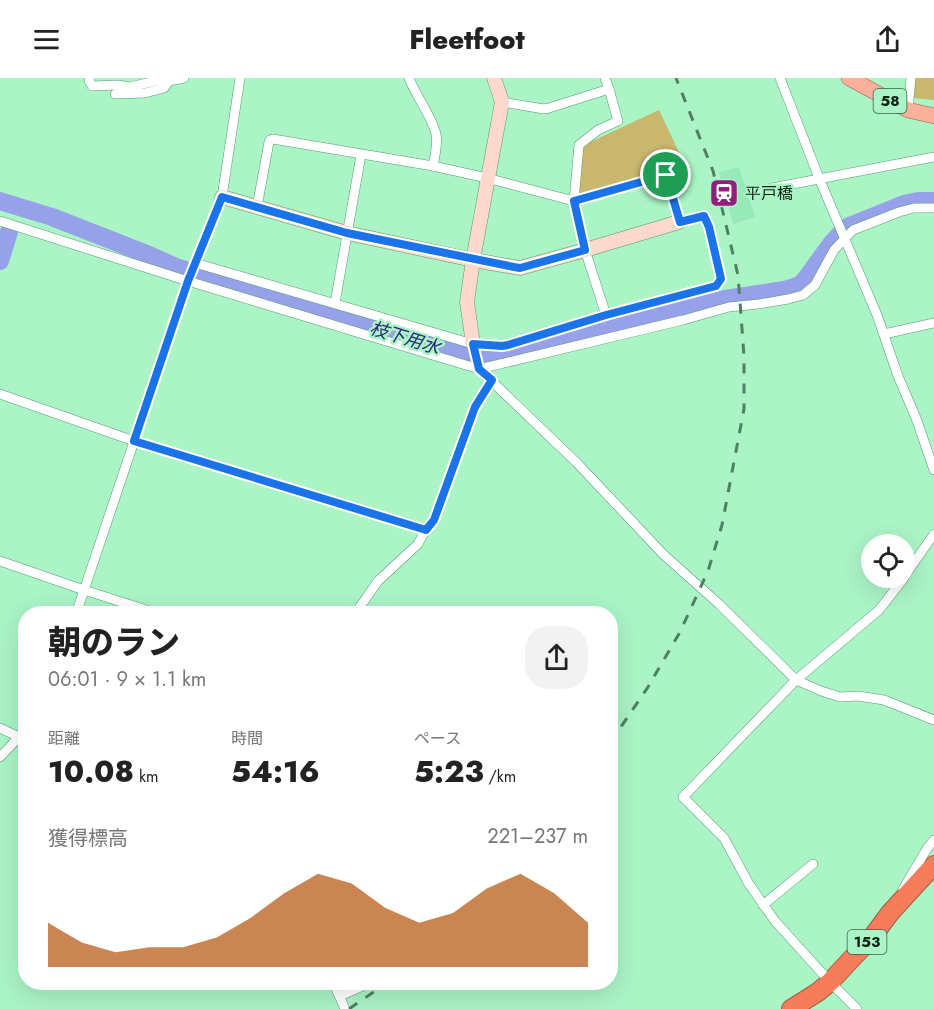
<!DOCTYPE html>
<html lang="ja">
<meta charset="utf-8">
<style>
body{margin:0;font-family:Jost,"Noto Sans JP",sans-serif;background:#f2f2f2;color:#222;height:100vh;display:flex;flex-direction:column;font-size:22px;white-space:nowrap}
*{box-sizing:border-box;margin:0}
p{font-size:20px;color:#767676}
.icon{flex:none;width:33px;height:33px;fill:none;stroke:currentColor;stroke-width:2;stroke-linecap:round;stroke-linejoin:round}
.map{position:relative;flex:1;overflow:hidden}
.side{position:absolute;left:18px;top:528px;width:600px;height:384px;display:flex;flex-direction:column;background:#fff;border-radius:24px;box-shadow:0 6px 24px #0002}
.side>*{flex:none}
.tools{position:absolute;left:861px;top:456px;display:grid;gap:12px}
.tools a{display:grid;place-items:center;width:54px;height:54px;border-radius:50%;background:#fff;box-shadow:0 6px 24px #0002;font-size:30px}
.pin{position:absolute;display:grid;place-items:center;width:51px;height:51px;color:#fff;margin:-26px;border:3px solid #fff;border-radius:50%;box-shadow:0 2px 6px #0007}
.round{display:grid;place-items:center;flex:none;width:63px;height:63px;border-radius:24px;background:#f2f2f2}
.summary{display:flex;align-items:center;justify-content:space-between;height:102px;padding:0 30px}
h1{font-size:33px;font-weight:800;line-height:45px}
.metrics{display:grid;grid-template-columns:repeat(3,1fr);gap:9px;height:102px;padding:6px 30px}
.metrics div{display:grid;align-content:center}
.metrics b{font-size:30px;font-weight:800}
.metrics small{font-size:16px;font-weight:400}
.metrics p{font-size:16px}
.chart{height:168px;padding:12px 30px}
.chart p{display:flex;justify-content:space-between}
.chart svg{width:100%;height:108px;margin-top:6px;fill:#b45309;opacity:.7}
header{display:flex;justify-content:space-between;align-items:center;height:78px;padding:0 30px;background:#fff;font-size:27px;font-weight:800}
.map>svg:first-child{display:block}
.built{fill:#98e9b8}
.green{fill:#c8b76c}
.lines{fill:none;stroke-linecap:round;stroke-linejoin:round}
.river{stroke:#96a1ea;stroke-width:18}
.street-casing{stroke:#549b72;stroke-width:10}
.secondary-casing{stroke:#549b72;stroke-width:15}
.primary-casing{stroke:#a25d40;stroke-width:16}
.highway-casing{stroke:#a25d40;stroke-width:20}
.street{stroke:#fff;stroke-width:9}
.secondary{stroke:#fdd8cd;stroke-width:14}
.primary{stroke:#fab09b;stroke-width:15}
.highway{stroke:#f77c59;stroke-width:18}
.rail{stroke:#4e8063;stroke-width:3;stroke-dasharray:10 10;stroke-linecap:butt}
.route-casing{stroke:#fff;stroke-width:12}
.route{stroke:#1a73e8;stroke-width:8}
.labels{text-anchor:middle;stroke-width:5;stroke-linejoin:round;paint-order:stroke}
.shield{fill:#aaf4c6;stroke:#366249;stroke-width:1.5}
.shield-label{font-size:15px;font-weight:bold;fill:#042313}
.poi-label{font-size:16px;fill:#042313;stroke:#aaf4c6;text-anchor:start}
.water-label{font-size:18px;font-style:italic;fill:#282779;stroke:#aaf4c6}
</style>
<header><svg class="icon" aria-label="menu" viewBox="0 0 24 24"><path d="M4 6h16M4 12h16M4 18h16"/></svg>Fleetfoot<svg class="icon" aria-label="share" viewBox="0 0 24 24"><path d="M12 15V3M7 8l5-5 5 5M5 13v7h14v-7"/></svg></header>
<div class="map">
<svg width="934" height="931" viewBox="0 0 934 931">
<rect width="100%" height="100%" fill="#aaf4c6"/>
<polygon class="built" points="739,89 755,139 733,146 719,94"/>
<g class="green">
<polygon points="908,0 934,0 934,22 902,19"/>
<polygon points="659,32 685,87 579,116 584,67"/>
</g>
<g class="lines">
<g class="river">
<polyline points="0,123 52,139 149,177 176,189 313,232 354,243 455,275 471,279 487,280 508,280 574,262 675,231 725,221 784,212 794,209 801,206 807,199 831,166 847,149 904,126 918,123 934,123"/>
<polyline points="0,183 9,154"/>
</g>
<g class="street-casing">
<g id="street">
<polyline points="90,0 89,3 92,8 118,7 130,9 155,3 169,3 184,0"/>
<path d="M409 0C416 19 431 36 436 56 438 66 435 78 433 88"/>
<polyline points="780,0 819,100 877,237 898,298 916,340 934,392"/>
<polyline points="115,16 145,15 164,10 169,3"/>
<polyline points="502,24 544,31 549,30 609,11 605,0"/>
<polyline points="908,32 911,0"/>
<polyline points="751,114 934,79"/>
<polyline points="0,143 188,203 479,291 577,385 664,477 719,526 796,602 821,613 840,619 858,618 884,622 934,642"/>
<polyline points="195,185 473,266 502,268 508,267 606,237 716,208 721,201 709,149 704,138 679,144 666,97 574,123 487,100 433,88 273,61 270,62 269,64 257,129"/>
<polyline points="335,225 361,77"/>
<polyline points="606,237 585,172 574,123 579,67 598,52 618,43 609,11"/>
<polyline points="884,256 934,245"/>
<polyline points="473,266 479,291"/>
<polyline points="479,291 683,242 729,229 759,226 788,221 803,217 815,207 834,172 853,152 899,134 914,130 934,130"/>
<polyline points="0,316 134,363 426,451"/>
<polyline points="0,483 84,512 159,536"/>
<polyline points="904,499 934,456"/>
<polyline points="76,536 188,203 222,119 240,0"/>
<polyline points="355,536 378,503 418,466 426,451 434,442 475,329 492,302"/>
<polyline points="0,650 19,659"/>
<polyline points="0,679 19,659 26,649"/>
<polyline points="903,811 928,769 934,762"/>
<polyline points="763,827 813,786"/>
<polyline points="333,904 345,931"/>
<polyline points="340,918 372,904"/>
<polyline points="857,931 830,904 775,843 749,806 724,760 683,719 796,602 879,532 904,500"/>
</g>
</g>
<g class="secondary-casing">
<g id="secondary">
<polyline points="222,119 347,155 473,182 520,190 585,172 679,144"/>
<polyline points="473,266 467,224 473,182 502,24 494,0"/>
</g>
</g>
<g class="primary-casing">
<polyline id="primary" points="849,0 908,32 934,38"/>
</g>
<g class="highway-casing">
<polyline id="highway" points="791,931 818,914 830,904 873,858 890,835 934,787"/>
</g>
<use href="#street" class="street"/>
<use href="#secondary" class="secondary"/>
<use href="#primary" class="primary"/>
<use href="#highway" class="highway"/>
<g class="rail">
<polyline points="610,665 648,609 680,554 708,493 722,447 744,331 744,278 738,197 713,93 676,0"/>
<polyline points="349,931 388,904"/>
</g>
</g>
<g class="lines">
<g class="route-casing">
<polygon id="route" points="666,97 680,144 704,138 709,149 721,201 716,208 606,237 508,267 502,268 473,266 479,291 492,302 475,329 434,442 426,452 134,363 188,203 222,119 347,155 514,189 520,190 585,172 574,123"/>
</g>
<use href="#route" class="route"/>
</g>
<defs>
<g id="station-square" transform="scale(1.5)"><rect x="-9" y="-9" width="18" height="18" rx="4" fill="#911e7d" stroke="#aaf4c6"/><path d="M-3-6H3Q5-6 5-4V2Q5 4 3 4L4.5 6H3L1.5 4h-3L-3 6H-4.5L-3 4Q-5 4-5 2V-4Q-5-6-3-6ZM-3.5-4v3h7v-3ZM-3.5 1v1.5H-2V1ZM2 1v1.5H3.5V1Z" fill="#fff"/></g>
</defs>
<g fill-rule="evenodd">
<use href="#station-square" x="724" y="115"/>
</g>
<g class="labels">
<g class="shield">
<rect x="873.5" y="11" width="33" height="24" rx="4.5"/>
<rect x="847.5" y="852" width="39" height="24" rx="4.5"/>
</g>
<g class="shield-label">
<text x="890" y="28">58</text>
<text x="867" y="869">153</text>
</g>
<g class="poi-label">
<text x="745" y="121">平戸橋</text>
</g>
<g class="water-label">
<text transform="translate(405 260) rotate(17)" y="6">枝下用水</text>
</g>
</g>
</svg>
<div class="tools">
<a><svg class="icon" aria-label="locate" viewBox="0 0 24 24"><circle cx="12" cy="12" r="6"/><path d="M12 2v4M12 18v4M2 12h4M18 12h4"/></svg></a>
</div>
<div class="pin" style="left:666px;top:97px;background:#1e9e55"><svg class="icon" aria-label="arrive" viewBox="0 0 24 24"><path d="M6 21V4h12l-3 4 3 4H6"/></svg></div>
<section class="side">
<div class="summary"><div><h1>朝のラン</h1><p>06:01 · 9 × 1.1 km</p></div><a class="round"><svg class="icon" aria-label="share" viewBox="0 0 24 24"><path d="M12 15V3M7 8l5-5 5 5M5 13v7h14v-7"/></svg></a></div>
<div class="metrics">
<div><p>距離</p><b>10.08<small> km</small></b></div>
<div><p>時間</p><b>54:16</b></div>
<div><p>ペース</p><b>5:23<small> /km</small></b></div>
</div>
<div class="chart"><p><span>獲得標高</span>221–237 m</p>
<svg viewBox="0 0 160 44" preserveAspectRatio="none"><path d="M0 44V26L10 34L20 38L30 36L40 36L50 32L60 24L70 14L80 6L90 10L100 20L110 26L120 22L130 12L140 6L150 14L160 26V44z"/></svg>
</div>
</section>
</div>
